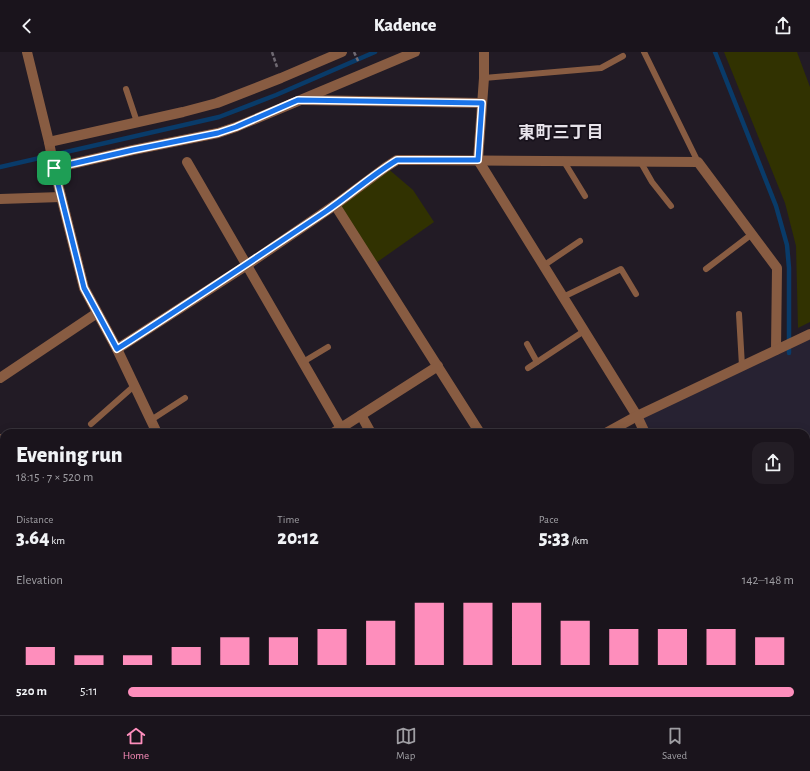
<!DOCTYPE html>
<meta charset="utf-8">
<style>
body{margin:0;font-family:"Alegreya Sans","Noto Sans JP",sans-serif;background:#231d25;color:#f1f3f6;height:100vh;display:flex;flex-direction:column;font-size:15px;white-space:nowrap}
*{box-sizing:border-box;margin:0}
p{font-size:13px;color:#9f9ea3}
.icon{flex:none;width:22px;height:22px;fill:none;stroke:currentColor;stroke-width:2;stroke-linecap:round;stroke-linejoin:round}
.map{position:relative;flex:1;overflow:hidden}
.panel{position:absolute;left:0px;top:377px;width:810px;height:286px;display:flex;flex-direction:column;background:#1a141c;border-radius:12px 12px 0 0;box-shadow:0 2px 10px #0003,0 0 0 1px #38333b}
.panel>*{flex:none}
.pin{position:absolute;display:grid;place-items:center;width:34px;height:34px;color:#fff;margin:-17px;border-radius:8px;box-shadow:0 2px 6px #0006}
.round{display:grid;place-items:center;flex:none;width:42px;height:42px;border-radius:12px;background:#231d25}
.headline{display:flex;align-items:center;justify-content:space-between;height:68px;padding:0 16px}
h1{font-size:22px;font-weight:800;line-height:30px}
.metrics{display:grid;grid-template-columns:repeat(3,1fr);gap:6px;height:68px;padding:4px 16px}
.metrics div{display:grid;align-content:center}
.metrics b{font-size:20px;font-weight:800}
.metrics small{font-size:11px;font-weight:400}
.metrics p{font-size:11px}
.chart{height:112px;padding:8px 16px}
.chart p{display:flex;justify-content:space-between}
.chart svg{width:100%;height:72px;margin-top:4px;stroke:#fe8ebc;stroke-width:6}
ul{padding:0 16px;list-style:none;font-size:13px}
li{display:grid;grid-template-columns:64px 48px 1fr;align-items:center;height:30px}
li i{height:10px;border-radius:5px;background:#fe8ebc}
header{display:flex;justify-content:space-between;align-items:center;height:52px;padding:0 16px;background:#1a141c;font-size:18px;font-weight:800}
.tabs{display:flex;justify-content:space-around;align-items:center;height:56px;border-top:1px solid #38333b;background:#1a141c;font-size:11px;color:#9f9ea3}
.tabs a{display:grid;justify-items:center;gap:2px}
.tabs .active{color:#fe8ebc}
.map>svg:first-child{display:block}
.education{fill:#272232}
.green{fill:#313201}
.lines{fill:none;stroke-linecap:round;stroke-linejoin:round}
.stream{stroke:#093b69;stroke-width:4.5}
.building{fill:#411e52;stroke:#605865}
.path{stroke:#6f6972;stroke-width:2.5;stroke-dasharray:4 2;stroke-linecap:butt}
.service{stroke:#885c42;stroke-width:6}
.minor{stroke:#885c42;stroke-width:10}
.tertiary{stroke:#885c42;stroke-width:10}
.route-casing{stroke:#fff;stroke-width:8}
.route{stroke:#1a73e8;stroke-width:5}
.labels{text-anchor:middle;stroke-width:3.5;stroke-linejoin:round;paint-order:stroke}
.neighbourhood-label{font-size:17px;font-weight:bold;fill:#e7e3ea;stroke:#18121c}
</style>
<header><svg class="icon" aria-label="back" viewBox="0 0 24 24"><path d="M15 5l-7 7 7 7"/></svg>Kadence<svg class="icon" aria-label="share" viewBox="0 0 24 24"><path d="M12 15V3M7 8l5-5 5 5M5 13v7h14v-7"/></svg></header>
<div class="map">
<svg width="810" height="663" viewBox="0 0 810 663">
<rect width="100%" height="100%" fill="#221b25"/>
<polygon class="education" points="810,282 810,663 778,663 776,659 806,659 806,381 645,381 637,364"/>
<g class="green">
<polygon points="724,0 797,0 810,35 810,270 798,276 796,194 785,151"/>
<polygon points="386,115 413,138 434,170 373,213 335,153"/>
<polygon points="159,659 195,659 199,663 162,663"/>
<polygon points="607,659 653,659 655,663 601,663"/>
</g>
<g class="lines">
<g class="stream">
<polyline points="715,0 776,154 787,193 789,216 789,301"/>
<polyline points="0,115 219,65 276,43 375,0"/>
</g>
</g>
<polygon class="building" points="810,589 810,608 806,599 806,591"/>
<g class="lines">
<g class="path">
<polyline points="272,0 277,15"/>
<polyline points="354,0 359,11"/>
</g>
<g class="service">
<polyline points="644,0 698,110"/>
<polyline points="484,26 601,16 623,4"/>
<polyline points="126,37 137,70"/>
<polyline points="563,108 585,144"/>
<polyline points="640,109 652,130 671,154"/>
<polyline points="543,214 580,189"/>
<polyline points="706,217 752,182"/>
<polyline points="563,245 621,217 636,242"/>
<polyline points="739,262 742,314"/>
<polyline points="527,292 537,310"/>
<polyline points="303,310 328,295"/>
<polyline points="528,316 584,279"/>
<polyline points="151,368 185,346"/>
<polyline points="91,372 134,334"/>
<polyline points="0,603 4,596"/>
<polyline points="0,644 4,647"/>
<polyline points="22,659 28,663"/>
<polyline points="59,663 62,659"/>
<polyline points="554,663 559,659"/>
</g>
<g class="minor">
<polyline points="27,0 49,90 54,116 84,236 117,297 157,381"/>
<polyline points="302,48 482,51"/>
<polyline points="49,90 183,60 217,51 281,26 342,0"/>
<polyline points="478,108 484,26 484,0"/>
<polyline points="187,110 341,376"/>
<polyline points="54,116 133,98 218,81 236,75 415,0"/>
<polyline points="0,147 61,145"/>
<polyline points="335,153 480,381"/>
<polyline points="117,297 247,213 335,153 386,115 397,108 420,108 698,110 777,216 776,298"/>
<polyline points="0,326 97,261"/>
<polyline points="361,363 371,381"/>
<polyline points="333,381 438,314"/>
<polyline points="0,387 4,387"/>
<polyline points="0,510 4,505"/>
<polyline points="121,659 125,663"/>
<polyline points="195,659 199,663"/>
<polyline points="384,659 386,663"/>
<polyline points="500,659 502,663"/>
<polyline points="653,659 655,663"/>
<polyline points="299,663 303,659"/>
<polyline points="709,663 717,659"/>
</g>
<g class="tertiary">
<polyline points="478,108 637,364 645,381"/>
<polyline points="606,381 637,364 810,282"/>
<polyline points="776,659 778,663"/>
</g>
</g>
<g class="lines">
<g class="route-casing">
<path id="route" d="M298 48 482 51 478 108H397C372 123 350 143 325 160 256 206 187 252 117 297L84 236 54 116 133 98 218 81 236 75Z"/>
</g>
<use href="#route" class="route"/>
</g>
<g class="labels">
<g class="neighbourhood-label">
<text x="561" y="86">東町三丁目</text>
</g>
</g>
</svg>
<div class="pin" style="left:54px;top:116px;background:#1e9e55"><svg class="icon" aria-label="arrive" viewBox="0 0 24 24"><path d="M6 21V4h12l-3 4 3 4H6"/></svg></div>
<section class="panel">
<div class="headline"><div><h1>Evening run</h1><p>18:15 · 7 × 520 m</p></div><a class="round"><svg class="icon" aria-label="share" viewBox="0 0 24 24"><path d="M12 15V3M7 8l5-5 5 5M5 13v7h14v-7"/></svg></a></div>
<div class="metrics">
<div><p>Distance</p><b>3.64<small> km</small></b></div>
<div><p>Time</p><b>20:12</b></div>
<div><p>Pace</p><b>5:33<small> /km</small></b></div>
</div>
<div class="chart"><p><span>Elevation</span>142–148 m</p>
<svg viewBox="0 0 160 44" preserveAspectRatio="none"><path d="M5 44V33M15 44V38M25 44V38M35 44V33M45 44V27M55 44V27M65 44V22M75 44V17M85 44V6M95 44V6M105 44V6M115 44V17M125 44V22M135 44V22M145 44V22M155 44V27"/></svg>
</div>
<ul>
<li><b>520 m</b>5:11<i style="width:100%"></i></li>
</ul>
</section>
</div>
<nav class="tabs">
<a class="active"><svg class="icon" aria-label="home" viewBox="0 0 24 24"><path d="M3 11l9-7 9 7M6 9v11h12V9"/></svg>Home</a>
<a><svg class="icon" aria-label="map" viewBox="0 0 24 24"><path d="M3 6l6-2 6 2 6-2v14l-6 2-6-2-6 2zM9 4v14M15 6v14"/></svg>Map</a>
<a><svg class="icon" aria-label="saved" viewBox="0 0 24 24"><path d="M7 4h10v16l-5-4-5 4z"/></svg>Saved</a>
</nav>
